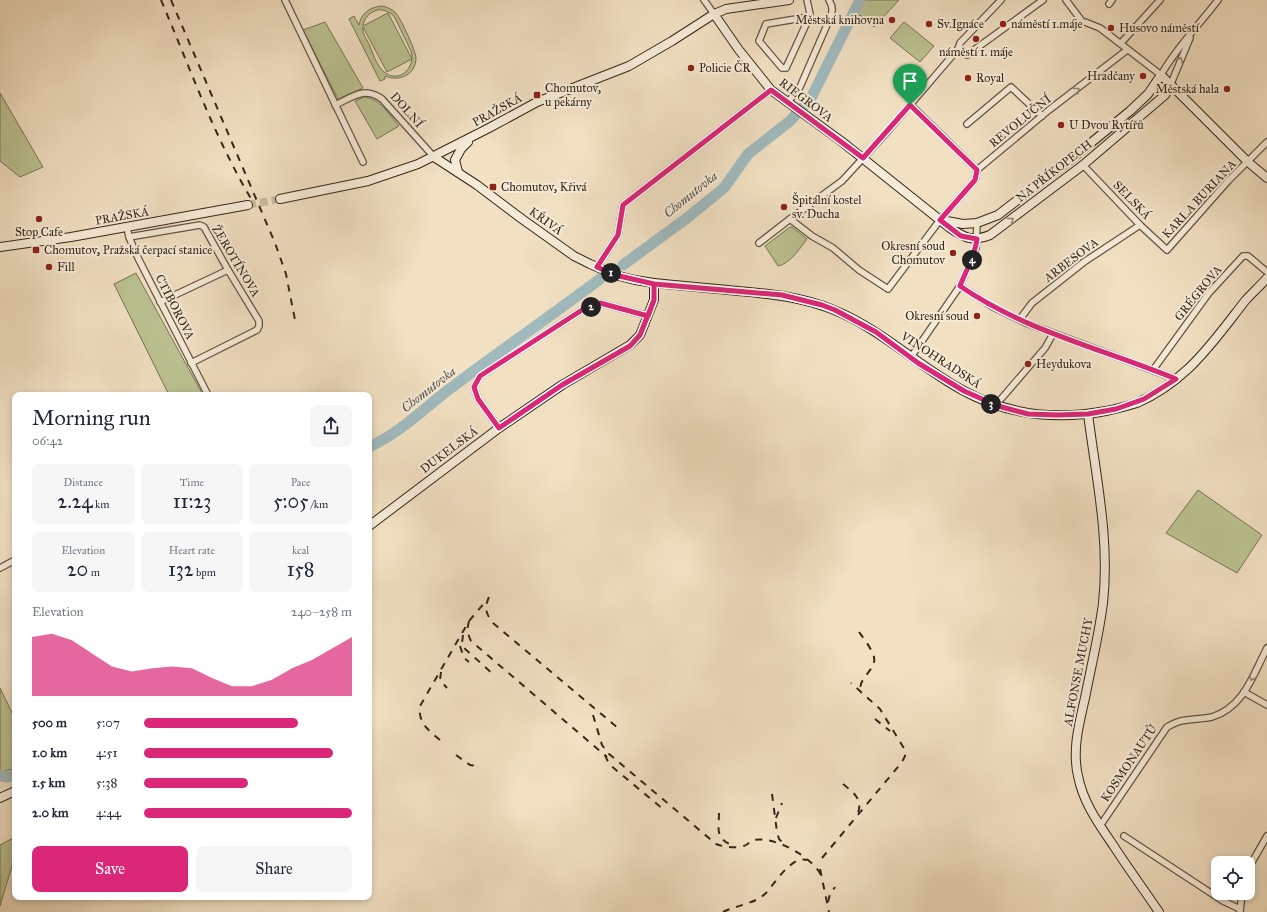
<!DOCTYPE html>
<meta charset="utf-8">
<style>
body{margin:0;font-family:"IM FELL Great Primer",serif;background:#f6f6f7;color:#1f2937;height:100vh;display:flex;flex-direction:column;font-size:15px;white-space:nowrap}
*{box-sizing:border-box;margin:0}
p{font-size:13px;color:#747a83}
.icon{flex:none;width:22px;height:22px;fill:none;stroke:currentColor;stroke-width:2;stroke-linecap:round;stroke-linejoin:round}
.map{position:relative;flex:1;overflow:hidden}
.drawer{position:absolute;left:12px;top:392px;width:360px;height:508px;display:flex;flex-direction:column;background:#fff;border-radius:8px;box-shadow:0 2px 6px #0003}
.drawer>*{flex:none}
.controls{position:absolute;left:1211px;top:856px;display:grid;gap:8px}
.controls a{display:grid;place-items:center;width:44px;height:44px;border-radius:8px;background:#fff;box-shadow:0 2px 6px #0003;font-size:20px}
.pin{position:absolute;display:grid;place-items:center;width:34px;height:34px;color:#fff;margin:-41px -17px;border-radius:50% 50% 50% 0;rotate:-45deg;box-shadow:0 0 4px #0007}
.pin .icon{rotate:45deg}
.km{position:absolute;width:20px;height:20px;margin:-10px;border-radius:50%;background:#222;color:#fff;font-size:11px;line-height:20px;text-align:center}
.round{display:grid;place-items:center;flex:none;width:42px;height:42px;border-radius:8px;background:#f6f6f7}
.headline{display:flex;align-items:center;justify-content:space-between;height:68px;padding:0 20px}
h1{font-size:22px;font-weight:600;line-height:30px}
.figures{display:grid;grid-template-columns:repeat(3,1fr);gap:6px;height:68px;padding:4px 20px}
.figures div{display:grid;align-content:center;border-radius:8px;background:#f6f6f7;text-align:center}
.figures b{font-size:20px;font-weight:600}
.figures small{font-size:11px;font-weight:400}
.figures p{font-size:11px}
.chart{height:112px;padding:8px 20px}
.chart p{display:flex;justify-content:space-between}
.chart svg{width:100%;height:72px;margin-top:4px;fill:#db2777;opacity:.7}
.primary-button{display:flex;gap:8px;margin-top:auto;padding:8px 20px}
.primary-button a{flex:1;height:46px;border-radius:8px;background:#db2777;color:#fff;font-size:16px;font-weight:600;line-height:46px;text-align:center}
.primary-button a+a{background:#f6f6f7;color:#1f2937}
ul{padding:0 20px;list-style:none;font-size:13px}
li{display:grid;grid-template-columns:64px 48px 1fr;align-items:center;height:30px}
li i{height:10px;border-radius:5px;background:#db2777}
.map>svg:first-child{display:block}
.green{fill:#bbc292;stroke:#787456;fill-rule:evenodd}
.lines{fill:none;stroke-linecap:round;stroke-linejoin:round}
.river{stroke:#a0babe;stroke-width:11}
.secondary-tunnel{stroke:#ccbba0;stroke-width:8;stroke-dasharray:8 4;stroke-linecap:butt}
.street-casing{stroke:#655444;stroke-width:8}
.secondary-casing{stroke:#36261a;stroke-width:10}
.street{stroke:#f6ebd7;stroke-width:5.5}
.secondary{stroke:#f6ebd7;stroke-width:8}
.rail{stroke:#36261a;stroke-width:2;stroke-dasharray:7 7;stroke-linecap:butt}
.oneway{stroke:#968878}
.route-casing{stroke:#fff;stroke-width:8}
.route{stroke:#db2777;stroke-width:5}
.poi-dot{fill:#8f2418;stroke:#f6ebd7;stroke-width:1.5}
.labels{text-anchor:middle;stroke-width:4;stroke-linejoin:round;paint-order:stroke}
.poi-label{font-size:12px;fill:#36261a;stroke:#f6ebd7;text-anchor:start}
.street-label{font-size:12px;fill:#36261a;stroke:#f6ebd7}
.water-label{font-size:13px;font-style:italic;fill:#56524b;stroke:#f6ebd7}
</style>
<div class="map">
<svg width="1267" height="912" viewBox="0 0 1267 912">
<rect width="100%" height="100%" fill="#f1e0c2"/>
<filter id="stains"><feTurbulence type="fractalNoise" baseFrequency=".005" numOctaves="4"/><feColorMatrix values="0 0 0 0 .2 0 0 0 0 .09 0 0 0 0 .02 0 0 0 .5 -.17"/></filter>
<radialGradient id="worn" r=".72"><stop offset=".6" stop-color="#630" stop-opacity="0"/><stop offset="1" stop-color="#630" stop-opacity=".3"/></radialGradient>
<g class="green">
<polygon points="862,0 899,0 874,27 860,15 858,17 855,15"/>
<path d="M382 6C387 7 392 9 396 13 401 19 416 51 416 58 416 75 399 82 385 76V79L380 81 349 19 354 16 359 25C361 13 370 7 382 6ZM377 10C384 9 389 12 394 16L411 51C416 68 399 84 384 72 376 65 373 53 369 44 366 38 362 33 363 27L387 72 412 59 388 13 363 26C364 18 369 13 377 10Z"/>
<polygon points="325,22 363,88 338,99 303,30"/>
<polygon points="904,22 934,46 920,62 890,38"/>
<polygon points="0,93 43,167 20,177 0,161"/>
<path d="M364 97C380 98 389 115 399 126L377 139 355 101Z"/>
<path d="M790 227H792L807 239C800 248 790 264 778 266L765 246Z"/>
<polygon points="136,273 203,395 169,395 114,284"/>
<polygon points="1198,490 1262,535 1237,573 1166,533"/>
<polygon points="0,688 15,719 15,768 2,772 0,772"/>
<polygon points="15,837 15,856 0,906 0,845"/>
</g>
<g class="lines">
<g class="river">
<polyline points="623,265 687,218 724,188 748,154 790,121 811,98 860,0"/>
<path d="M369 447C402 432 426 406 455 385 503 349 552 315 600 279"/>
<polyline points="0,776 8,777 15,775"/>
</g>
<polyline class="secondary-tunnel" points="248,205 280,199"/>
<g class="street-casing">
<g id="street">
<polyline points="285,0 363,162"/>
<polyline points="704,0 714,14"/>
<polyline points="807,0 810,14 808,20 786,68 782,68 759,41 766,24 802,18 808,20"/>
<polyline points="1001,0 960,43 958,49 967,55 1043,0"/>
<polyline points="1066,0 1081,20"/>
<polyline points="1109,4 1112,0"/>
<path d="M1085 22 1100 28 1161 75C1176 48 1199 25 1218 0"/>
<polyline points="1121,43 1160,0"/>
<polyline points="1170,86 1190,38"/>
<path d="M788 102 800 87 830 18C833 11 833 7 829 0"/>
<path d="M335 105C353 97 364 86 382 99L434 157"/>
<polyline points="911,105 977,170"/>
<polyline points="967,124 1011,87 1042,116"/>
<polyline points="1083,165 1140,225 1167,250 1228,181 1267,142"/>
<polyline points="790,219 812,236 833,248 859,270 888,289 940,220 975,180 977,170 1049,110 1127,50"/>
<polyline points="127,227 129,237 138,258 208,395"/>
<polyline points="129,237 200,225 204,227 228,270 259,321 259,326 257,330 191,363"/>
<polyline points="759,243 790,219 842,181 887,132 958,49"/>
<polyline points="597,267 618,235 623,205 771,90"/>
<polyline points="960,286 993,307 1026,323 1176,379"/>
<polyline points="160,302 228,270"/>
<polyline points="1020,319 1032,303 1084,262 1140,225"/>
<polyline points="911,357 960,286 976,248 977,223"/>
<polyline points="1153,370 1209,293 1243,256 1248,256 1267,272"/>
<polyline points="1001,399 1045,348 1053,334"/>
<polyline points="499,428 478,399 474,387 480,376 582,310 600,303 648,316"/>
<polyline points="0,568 15,560"/>
<polyline points="1244,692 1267,705"/>
<path d="M1100 826 1167 727C1171 725 1176 722 1181 721 1191 719 1202 719 1212 717 1244 707 1253 675 1267 648"/>
<polyline points="1124,836 1223,901 1240,909"/>
<polyline points="1248,869 1267,836"/>
<polyline points="1240,912 1242,893"/>
</g>
</g>
<g class="secondary-casing">
<g id="secondary">
<path d="M714 14 739 50 771 90 841 141 950 228C965 238 972 242 990 235L1083 165 1165 95 1170 86"/>
<path d="M434 157 477 185 522 219 574 256 590 264 615 275 635 280 654 283C682 286 710 288 738 291 771 294 803 297 834 310 881 329 919 367 964 391 1008 415 1057 420 1106 411 1116 409 1127 406 1137 403 1155 395 1174 382 1189 368 1210 348 1227 324 1245 301 1252 293 1260 286 1267 278"/>
<polyline points="458,172 455,160 461,149 468,142"/>
<polyline points="280,199 368,181 418,164 489,128 537,102 629,66 672,41 714,14 726,9 789,0"/>
<polyline points="941,220 963,224 977,223 998,215 1076,155 1130,111 1148,94 1161,75 1248,162 1267,178"/>
<polyline points="0,247 71,237 248,205"/>
<path d="M1088 414C1096 477 1110 540 1103 603 1099 635 1091 667 1085 698 1079 724 1072 750 1078 776 1083 802 1098 823 1113 845 1128 868 1144 890 1159 912"/>
<polyline points="369,526 499,428 562,385 630,345 640,335 654,300 654,283"/>
<polyline points="0,798 15,791"/>
</g>
</g>
<use href="#street" class="street"/>
<use href="#secondary" class="secondary"/>
<g class="rail">
<path d="M161 0C190 68 215 139 253 202"/>
<polyline points="171,0 275,243 286,274 296,325"/>
<path d="M489 597C484 608 486 614 493 623L618 728"/>
<path d="M469 621C467 629 467 633 471 641L607 757"/>
<path d="M859 632C864 639 872 649 874 657 877 671 856 677 861 694"/>
<polyline points="463,635 462,643 463,647 495,676"/>
<polyline points="460,646 464,658 469,662"/>
<polyline points="441,672 440,680 447,688"/>
<path d="M593 715 602 745 608 753 716 844C723 847 739 849 746 845 749 843 751 841 754 840 775 836 812 857 821 875"/>
<polyline points="875,719 890,731"/>
<path d="M440 740C428 730 418 723 420 706L469 621 486 601"/>
<polyline points="456,755 470,765 477,766"/>
<polyline points="605,755 609,764 664,810"/>
<path d="M843 784C853 792 863 799 858 813"/>
<polyline points="772,794 777,832 779,839 785,845"/>
<path d="M719 813C719 828 714 840 735 846"/>
<polyline points="776,818 782,803"/>
<polyline points="822,858 902,762 905,756 905,750 880,709 851,683"/>
<polyline points="820,869 829,912"/>
<polyline points="828,902 830,894 835,887"/>
<path d="M723 912C737 905 755 904 766 893 775 883 792 855 807 860"/>
</g>
</g>
<defs><path id="oneway-chevron" d="M-2-3.5L2.5 0L-2 3.5" fill="none" stroke-width="1.6" stroke-linecap="round" stroke-linejoin="round"/></defs>
<g class="oneway">
<use href="#oneway-chevron" transform="translate(1180 60) rotate(-67)"/>
<use href="#oneway-chevron" transform="translate(1077 90) rotate(-37)"/>
<use href="#oneway-chevron" transform="translate(1011 220) rotate(-38)"/>
<use href="#oneway-chevron" transform="translate(1252 678) rotate(115)"/>
</g>
<g class="lines">
<g class="route-casing">
<path id="route" d="M910 105 863 158 771 90 623 205 618 235 597 267 615 275 654 284V300L640 335 630 346 562 385 499 428 478 399 474 387 480 376 582 310 600 303 648 316 654 300V284L782 295 822 305 835 310 876 332 918 363 964 391 998 406 1028 414 1058 415 1088 414 1116 409 1144 399 1176 379C1103 349 1025 331 960 286 966 270 975 256 977 239L961 236 940 220 975 180 977 170 910 105"/>
</g>
<use href="#route" class="route"/>
</g>
<g class="poi-dot">
<circle cx="892" cy="20" r="4"/>
<circle cx="929" cy="24" r="4"/>
<circle cx="1003" cy="24" r="4"/>
<circle cx="1111" cy="28" r="4"/>
<circle cx="976" cy="39" r="4"/>
<circle cx="691" cy="68" r="4"/>
<circle cx="1143" cy="76" r="4"/>
<circle cx="968" cy="78" r="4"/>
<circle cx="1227" cy="89" r="4"/>
<rect x="533" y="91" width="8" height="8" rx="2"/>
<circle cx="1061" cy="125" r="4"/>
<rect x="489" y="183" width="8" height="8" rx="2"/>
<circle cx="784" cy="207" r="4"/>
<circle cx="39" cy="219" r="4"/>
<rect x="32" y="246" width="8" height="8" rx="2"/>
<circle cx="953" cy="253" r="4"/>
<circle cx="49" cy="267" r="4"/>
<circle cx="977" cy="316" r="4"/>
<circle cx="1028" cy="364" r="4"/>
</g>
<g class="labels">
<g class="poi-label">
<text x="884" y="24" text-anchor="end">Městská knihovna</text>
<text x="937" y="28">Sv.Ignáce</text>
<text x="1011" y="28">náměstí 1.máje</text>
<text x="1119" y="32">Husovo náměstí</text>
<text x="976" y="56" text-anchor="middle">náměstí 1. máje</text>
<text x="699" y="72">Policie ČR</text>
<text x="1135" y="80" text-anchor="end">Hradčany</text>
<text x="976" y="82">Royal</text>
<text x="545" y="92">Chomutov,<tspan x="545" dy="14">u pekárny</tspan></text>
<text x="1219" y="93" text-anchor="end">Městská hala</text>
<text x="1069" y="129">U Dvou Rytířů</text>
<text x="501" y="191">Chomutov, Křivá</text>
<text x="792" y="204">Špitální kostel<tspan x="792" dy="14">sv. Ducha</tspan></text>
<text x="39" y="236" text-anchor="middle">Stop Cafe</text>
<text x="945" y="250" text-anchor="end">Okresní soud<tspan x="945" dy="14">Chomutov</tspan></text>
<text x="44" y="254">Chomutov, Pražská čerpací stanice</text>
<text x="57" y="271">Fill</text>
<text x="969" y="320" text-anchor="end">Okresní soud</text>
<text x="1036" y="368">Heydukova</text>
</g>
<g class="street-label">
<text transform="translate(806 100) rotate(37)" y="4">RIEGROVA</text>
<text transform="translate(407 110) rotate(48)" y="4">DOLNÍ</text>
<text transform="translate(497 110) rotate(-29)" y="4">PRAŽSKÁ</text>
<text transform="translate(1020 121) rotate(-39)" y="4">REVOLUČNÍ</text>
<text transform="translate(1054 171) rotate(-38)" y="4">NA PŘÍKOPECH</text>
<text transform="translate(1199 199) rotate(-47)" y="4">KARLA BURIANA</text>
<text transform="translate(1132 200) rotate(46)" y="4">SELSKÁ</text>
<text transform="translate(122 216) rotate(-10)" y="4">PRAŽSKÁ</text>
<text transform="translate(546 221) rotate(36)" y="4">KŘIVÁ</text>
<text transform="translate(1071 260) rotate(-37)" y="4">ARBESOVA</text>
<text transform="translate(236 261) rotate(59)" y="4">ŽEROTÍNOVA</text>
<text transform="translate(1198 293) rotate(-51)" y="4">GRÉGROVA</text>
<text transform="translate(175 307) rotate(63)" y="4">CTIBOROVA</text>
<text transform="translate(941 360) rotate(33)" y="4">VINOHRADSKÁ</text>
<text transform="translate(449 450) rotate(-37)" y="4">DUKELSKÁ</text>
<text transform="translate(1078 672) rotate(-79)" y="4">ALFONSE MUCHY</text>
<text transform="translate(1129 763) rotate(-56)" y="4">KOSMONAUTŮ</text>
</g>
<g class="water-label">
<text transform="translate(690 194) rotate(-39)" y="5">Chomutovka</text>
<text transform="translate(428 389) rotate(-38)" y="5">Chomutovka</text>
</g>
</g>
<rect width="100%" height="100%" filter="url(#stains)"/>
<rect width="100%" height="100%" fill="url(#worn)"/>
</svg>
<div class="controls">
<a><svg class="icon" aria-label="locate" viewBox="0 0 24 24"><circle cx="12" cy="12" r="6"/><path d="M12 2v4M12 18v4M2 12h4M18 12h4"/></svg></a>
</div>
<div class="pin" style="left:910px;top:105px;background:#1e9e55"><svg class="icon" aria-label="arrive" viewBox="0 0 24 24"><path d="M6 21V4h12l-3 4 3 4H6"/></svg></div>
<b class="km" style="left:611px;top:273px">1</b>
<b class="km" style="left:591px;top:307px">2</b>
<b class="km" style="left:991px;top:404px">3</b>
<b class="km" style="left:972px;top:260px">4</b>
<section class="drawer">
<div class="headline"><div><h1>Morning run</h1><p>06:42</p></div><a class="round"><svg class="icon" aria-label="share" viewBox="0 0 24 24"><path d="M12 15V3M7 8l5-5 5 5M5 13v7h14v-7"/></svg></a></div>
<div class="figures">
<div><p>Distance</p><b>2.24<small> km</small></b></div>
<div><p>Time</p><b>11:23</b></div>
<div><p>Pace</p><b>5:05<small> /km</small></b></div>
</div>
<div class="figures">
<div><p>Elevation</p><b>20<small> m</small></b></div>
<div><p>Heart rate</p><b>132<small> bpm</small></b></div>
<div><p>kcal</p><b>158</b></div>
</div>
<div class="chart"><p><span>Elevation</span>240–258 m</p>
<svg viewBox="0 0 160 44" preserveAspectRatio="none"><path d="M0 44V8L10 6L20 10L30 18L40 26L50 29L60 27L70 26L80 27L90 33L100 38L110 38L120 34L130 27L140 22L150 15L160 8V44z"/></svg>
</div>
<ul>
<li><b>500 m</b>5:07<i style="width:74%"></i></li>
<li><b>1.0 km</b>4:51<i style="width:91%"></i></li>
<li><b>1.5 km</b>5:38<i style="width:50%"></i></li>
<li><b>2.0 km</b>4:44<i style="width:100%"></i></li>
</ul>
<div class="primary-button"><a>Save</a><a>Share</a></div>
</section>
</div>
